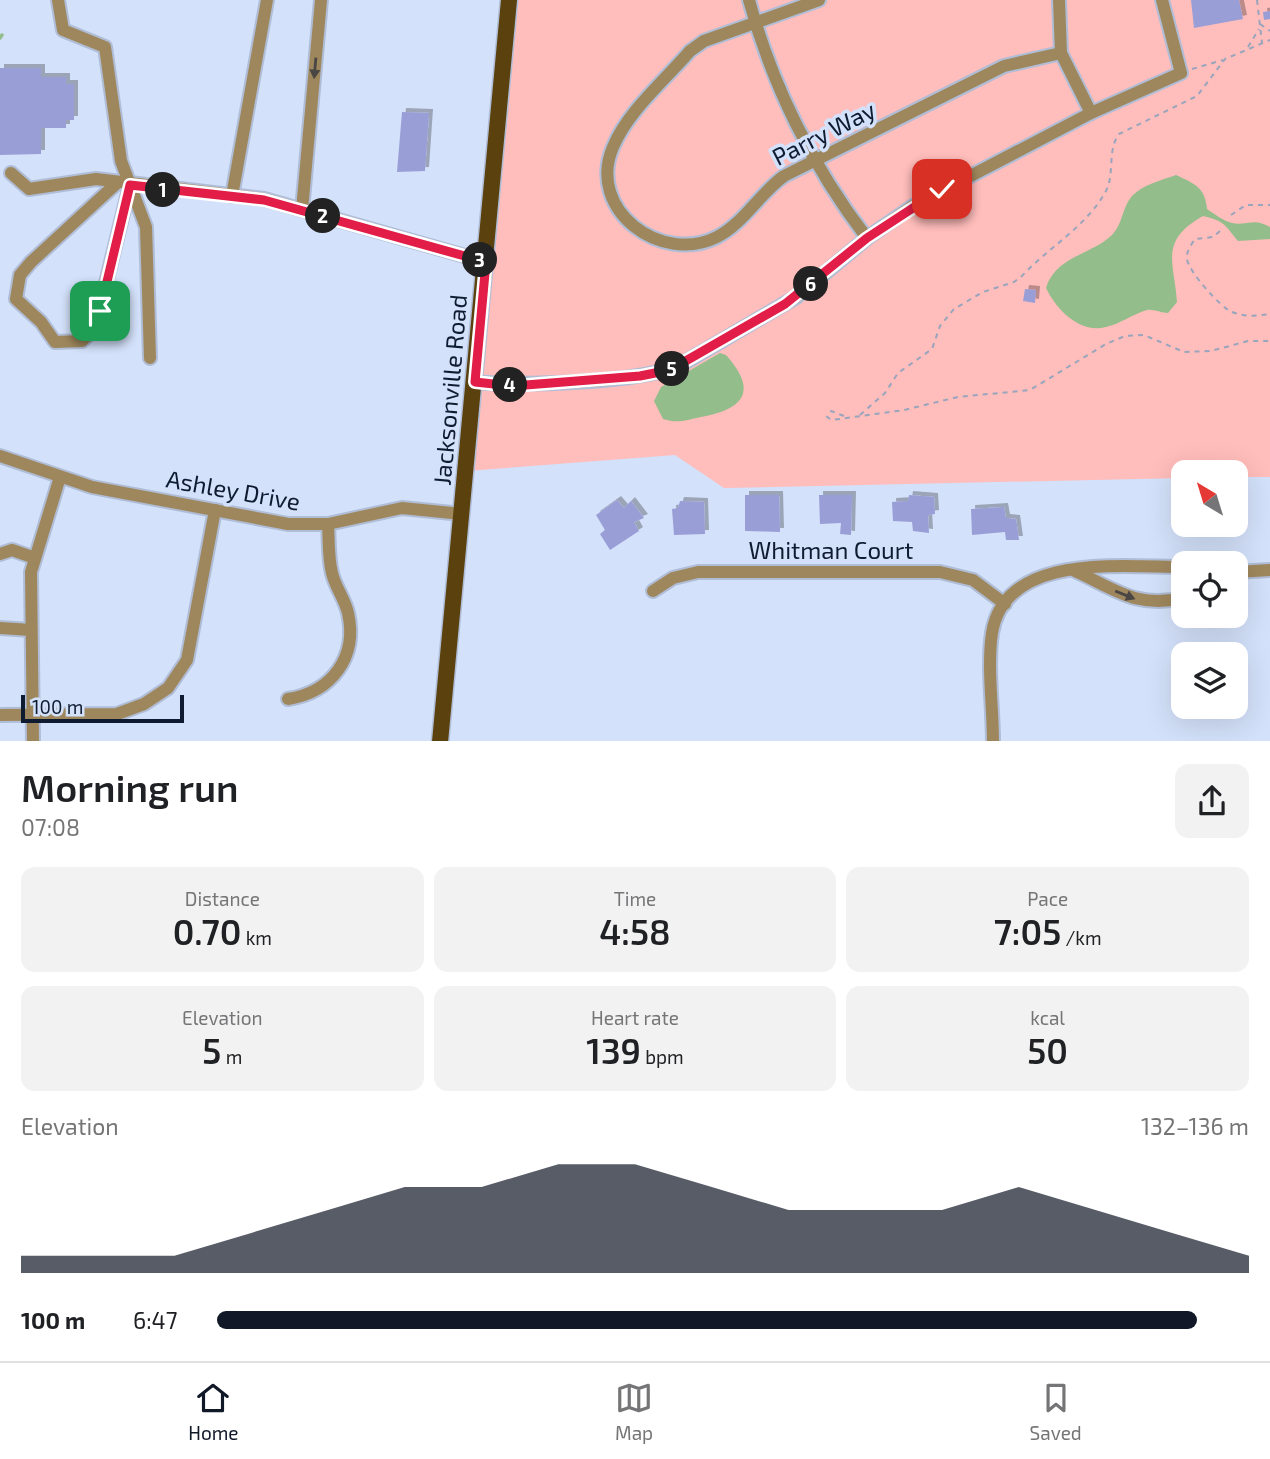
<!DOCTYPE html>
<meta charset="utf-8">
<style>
body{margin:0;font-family:"Exo 2",sans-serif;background:#f2f2f2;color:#202124;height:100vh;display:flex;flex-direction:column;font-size:26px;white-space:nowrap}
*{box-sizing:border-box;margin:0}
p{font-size:23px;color:#757577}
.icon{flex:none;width:38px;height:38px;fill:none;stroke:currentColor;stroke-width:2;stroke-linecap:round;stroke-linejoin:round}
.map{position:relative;height:741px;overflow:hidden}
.panel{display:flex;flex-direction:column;background:#fff;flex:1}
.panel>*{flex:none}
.needle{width:46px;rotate:322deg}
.controls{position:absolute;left:1171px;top:460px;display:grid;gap:14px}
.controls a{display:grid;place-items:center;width:77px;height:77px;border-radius:14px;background:#fff;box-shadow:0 7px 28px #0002;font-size:35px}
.scale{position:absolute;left:21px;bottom:18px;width:163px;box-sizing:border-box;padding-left:7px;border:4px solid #0f1b31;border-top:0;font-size:19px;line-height:24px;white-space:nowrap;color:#0f1b31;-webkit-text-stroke:5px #d3e1fa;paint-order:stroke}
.pin{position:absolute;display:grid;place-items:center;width:60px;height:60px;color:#fff;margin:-30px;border-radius:14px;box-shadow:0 4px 10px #0006}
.km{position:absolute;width:35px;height:35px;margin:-18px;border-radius:50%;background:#222;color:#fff;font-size:19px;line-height:35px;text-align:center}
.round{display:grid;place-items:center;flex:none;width:74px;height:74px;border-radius:14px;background:#f2f2f2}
.overview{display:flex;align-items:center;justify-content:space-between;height:119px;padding:0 21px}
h1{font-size:38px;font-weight:600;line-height:52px}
.figures{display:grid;grid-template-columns:repeat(3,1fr);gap:10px;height:119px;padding:7px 21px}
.figures div{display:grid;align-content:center;border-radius:14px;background:#f2f2f2;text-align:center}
.figures b{font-size:35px;font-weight:600}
.figures small{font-size:19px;font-weight:400}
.figures p{font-size:19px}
.chart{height:196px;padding:14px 21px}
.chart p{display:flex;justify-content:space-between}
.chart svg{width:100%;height:126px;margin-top:7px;fill:#111827;opacity:.7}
ul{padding:0 21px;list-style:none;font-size:23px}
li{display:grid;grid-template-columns:112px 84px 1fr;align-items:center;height:52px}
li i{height:18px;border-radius:9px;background:#111827}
.menu{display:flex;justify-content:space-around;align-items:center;height:98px;border-top:2px solid #e0e0e0;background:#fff;font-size:19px;color:#757577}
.menu a{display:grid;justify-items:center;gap:4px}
.menu .on{color:#111827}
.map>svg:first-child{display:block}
.green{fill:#ffbdbb}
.water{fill:#93be8c}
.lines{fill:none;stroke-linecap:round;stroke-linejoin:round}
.stream{stroke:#93be8c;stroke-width:3.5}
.building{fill:#9a9ed7;filter:url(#shadow)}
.minor-casing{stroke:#b0bdd6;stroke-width:16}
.major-casing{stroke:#b0bdd6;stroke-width:19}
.path{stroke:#98a5bd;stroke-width:2;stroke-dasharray:5 5;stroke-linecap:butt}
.minor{stroke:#9f875d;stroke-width:12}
.major{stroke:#5a410e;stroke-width:16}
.oneway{fill:#494643}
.route-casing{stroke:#fff;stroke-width:14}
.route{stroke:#e11d48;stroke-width:9}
.labels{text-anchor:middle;stroke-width:7;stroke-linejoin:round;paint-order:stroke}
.street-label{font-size:24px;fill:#0f1b31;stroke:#d3e1fa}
</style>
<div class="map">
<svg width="1270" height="742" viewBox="0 0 1270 742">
<defs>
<filter id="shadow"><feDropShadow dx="4" dy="-4" stdDeviation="0" flood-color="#0004"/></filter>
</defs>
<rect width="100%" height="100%" fill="#d3e1fa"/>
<polygon class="green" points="511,0 1270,0 1270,477 1236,477 1236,472 1183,472 1183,478 724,488 675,455 466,471"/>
<g class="water">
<path d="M1176 175C1195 184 1205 187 1207 209 1214 214 1224 221 1232 223 1247 226 1253 217 1270 227V239L1238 241C1225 226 1226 221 1203 216 1159 241 1174 261 1177 302L1168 313C1162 313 1153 309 1147 310 1133 314 1120 324 1106 327 1079 334 1056 309 1046 288 1056 256 1091 255 1112 235 1123 224 1122 207 1132 196 1142 185 1162 180 1176 175Z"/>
<path d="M720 353 726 355C758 391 745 409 701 417 686 420 678 424 663 419L654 401 661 387Z"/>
</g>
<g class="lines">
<polyline class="stream" points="0,38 2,35"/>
</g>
<g class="building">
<polygon points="1191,0 1239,0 1243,19 1194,28"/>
<polygon points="1270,11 1270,19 1264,20 1263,12"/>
<polygon points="0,68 41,68 41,77 66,77 66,84 74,84 74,120 66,120 66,128 41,128 41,154 0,155"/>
<polygon points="402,112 429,113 425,171 397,172"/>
<polygon points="1025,289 1036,290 1035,303 1023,301"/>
<polygon points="745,495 779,495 780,532 745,531"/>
<polygon points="819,495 852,495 851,535 840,534 841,523 820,524"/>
<polygon points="909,495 934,497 935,514 928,515 929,533 913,531 912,522 893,521 892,502 908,501"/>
<polygon points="617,500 624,508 631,501 644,518 634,522 639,531 610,550 600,534 605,530 596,515"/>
<polygon points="680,501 704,502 705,534 674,535 672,509 678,508"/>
<polygon points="1004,507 1006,518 1016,519 1019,540 1006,540 1005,532 972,535 971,509"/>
</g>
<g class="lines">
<g class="minor-casing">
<g id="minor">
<polyline points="58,0 63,30 105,47 121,161 146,227 150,358"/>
<path d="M749 0C772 85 813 168 867 238"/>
<path d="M819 0 704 41 690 51C665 80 628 111 613 147 586 210 661 265 717 237 743 224 760 193 784 176L1004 66 1061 53"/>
<polyline points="1059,0 1061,53 1091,113"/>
<polyline points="11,173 29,189 96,179 264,199 486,262"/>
<polyline points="117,183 31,262 20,275 16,299 41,322 55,342 82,341 95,328 130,185"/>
<polyline points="232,196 267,0"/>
<polyline points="302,210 321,0"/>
<path d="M475 382C518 386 646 383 682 364L796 297 867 238 913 206 1091 113 1181 73 1162 0"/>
<polyline points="0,456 92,487 288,524 328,524 402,508 462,514"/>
<polyline points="0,554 12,550 35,558"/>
<path d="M1075 571C1115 589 1137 609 1183 598"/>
<polyline points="1236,572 1270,570"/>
<polyline points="653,591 673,578 698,572 940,572 973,580 1005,604"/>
<polyline points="0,628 31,630"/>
<path d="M288 699C332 692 358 657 348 613 345 599 335 587 332 573 328 557 329 540 328 524"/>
<polyline points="0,715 117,714 144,704 168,688 187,660 215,510"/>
<polyline points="33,742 31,572 60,477"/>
<path d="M993 742C993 707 987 667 992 633 1005 552 1123 567 1183 567"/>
</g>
</g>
<g class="major-casing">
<polyline id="major" points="440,742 509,0"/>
</g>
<g class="path">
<polyline points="1257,0 1262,43"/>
<polyline points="1260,24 1270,31"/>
<polyline points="1248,47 1259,29"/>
<polyline points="1192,69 1223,60"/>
<polyline points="1231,215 1246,205 1270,205"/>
<path d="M1220 231 1213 237 1195 239C1191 245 1186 252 1187 259 1188 271 1221 308 1232 312 1245 317 1257 316 1270 314"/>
<path d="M860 415 885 393 898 373 932 349 940 326 954 309 983 292 1014 282 1022 276C1049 247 1087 226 1106 191 1115 173 1107 150 1119 134L1197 96 1225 59 1270 40"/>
<polyline points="844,416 831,411 827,417 832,420 904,410 958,397 1030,390 1106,344 1125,336 1144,335 1184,352 1211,351 1248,341 1270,341"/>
</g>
<use href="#minor" class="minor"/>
<use href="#major" class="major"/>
</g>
<defs><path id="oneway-solid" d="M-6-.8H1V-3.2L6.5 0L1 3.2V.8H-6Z" transform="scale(1.75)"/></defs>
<g class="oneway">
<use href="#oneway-solid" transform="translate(315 68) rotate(95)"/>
<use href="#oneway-solid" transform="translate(1125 595) rotate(22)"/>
</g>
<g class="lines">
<g class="route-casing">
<polyline id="route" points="100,311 130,185 264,200 486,262 475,382 513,386 640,376 670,370 785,304 867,238 942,189"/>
</g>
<use href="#route" class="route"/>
</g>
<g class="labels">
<g class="street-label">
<text transform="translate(824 134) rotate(-27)" y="8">Parry Way</text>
<text transform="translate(451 390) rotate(-85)" y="8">Jacksonville Road</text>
<text transform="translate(233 491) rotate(10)" y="8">Ashley Drive</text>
<text x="831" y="559">Whitman Court</text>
</g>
</g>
</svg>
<div class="controls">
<a><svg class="needle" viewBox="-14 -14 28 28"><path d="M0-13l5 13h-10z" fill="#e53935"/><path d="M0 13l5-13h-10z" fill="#757577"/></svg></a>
<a><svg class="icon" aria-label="locate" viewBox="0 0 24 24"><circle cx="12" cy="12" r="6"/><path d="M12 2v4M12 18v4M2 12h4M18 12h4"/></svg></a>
<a><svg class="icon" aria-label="layers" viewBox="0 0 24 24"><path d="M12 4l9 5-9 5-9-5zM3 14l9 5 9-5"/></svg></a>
</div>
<div class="scale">100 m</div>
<div class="pin" style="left:100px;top:311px;background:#1e9e55"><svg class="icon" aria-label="arrive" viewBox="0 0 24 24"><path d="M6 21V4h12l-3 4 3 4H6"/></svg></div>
<div class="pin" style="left:942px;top:189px;background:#d93025"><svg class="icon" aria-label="check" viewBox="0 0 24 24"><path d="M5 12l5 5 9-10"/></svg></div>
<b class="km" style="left:163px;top:190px">1</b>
<b class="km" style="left:323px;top:216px">2</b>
<b class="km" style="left:480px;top:260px">3</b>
<b class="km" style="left:510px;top:385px">4</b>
<b class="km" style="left:672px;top:369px">5</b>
<b class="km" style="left:811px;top:284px">6</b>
</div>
<section class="panel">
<div class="overview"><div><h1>Morning run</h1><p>07:08</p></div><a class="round"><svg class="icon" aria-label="share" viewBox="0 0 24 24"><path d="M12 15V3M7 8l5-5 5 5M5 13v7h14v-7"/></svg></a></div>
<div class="figures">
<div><p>Distance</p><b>0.70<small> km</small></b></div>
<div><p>Time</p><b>4:58</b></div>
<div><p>Pace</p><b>7:05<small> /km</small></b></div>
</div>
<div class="figures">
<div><p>Elevation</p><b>5<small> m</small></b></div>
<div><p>Heart rate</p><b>139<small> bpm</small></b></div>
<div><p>kcal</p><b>50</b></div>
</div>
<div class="chart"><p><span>Elevation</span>132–136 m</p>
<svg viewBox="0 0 160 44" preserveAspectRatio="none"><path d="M0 44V38L10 38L20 38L30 30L40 22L50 14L60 14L70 6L80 6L90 14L100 22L110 22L120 22L130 14L140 22L150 30L160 38V44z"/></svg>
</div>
<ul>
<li><b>100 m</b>6:47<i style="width:95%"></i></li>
</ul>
</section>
<nav class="menu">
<a class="on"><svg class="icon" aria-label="home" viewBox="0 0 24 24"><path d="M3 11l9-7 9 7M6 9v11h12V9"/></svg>Home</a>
<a><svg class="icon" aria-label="map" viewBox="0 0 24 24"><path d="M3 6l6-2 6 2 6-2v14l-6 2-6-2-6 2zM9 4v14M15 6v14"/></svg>Map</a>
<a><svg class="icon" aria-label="saved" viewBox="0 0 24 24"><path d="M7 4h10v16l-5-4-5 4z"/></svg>Saved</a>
</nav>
